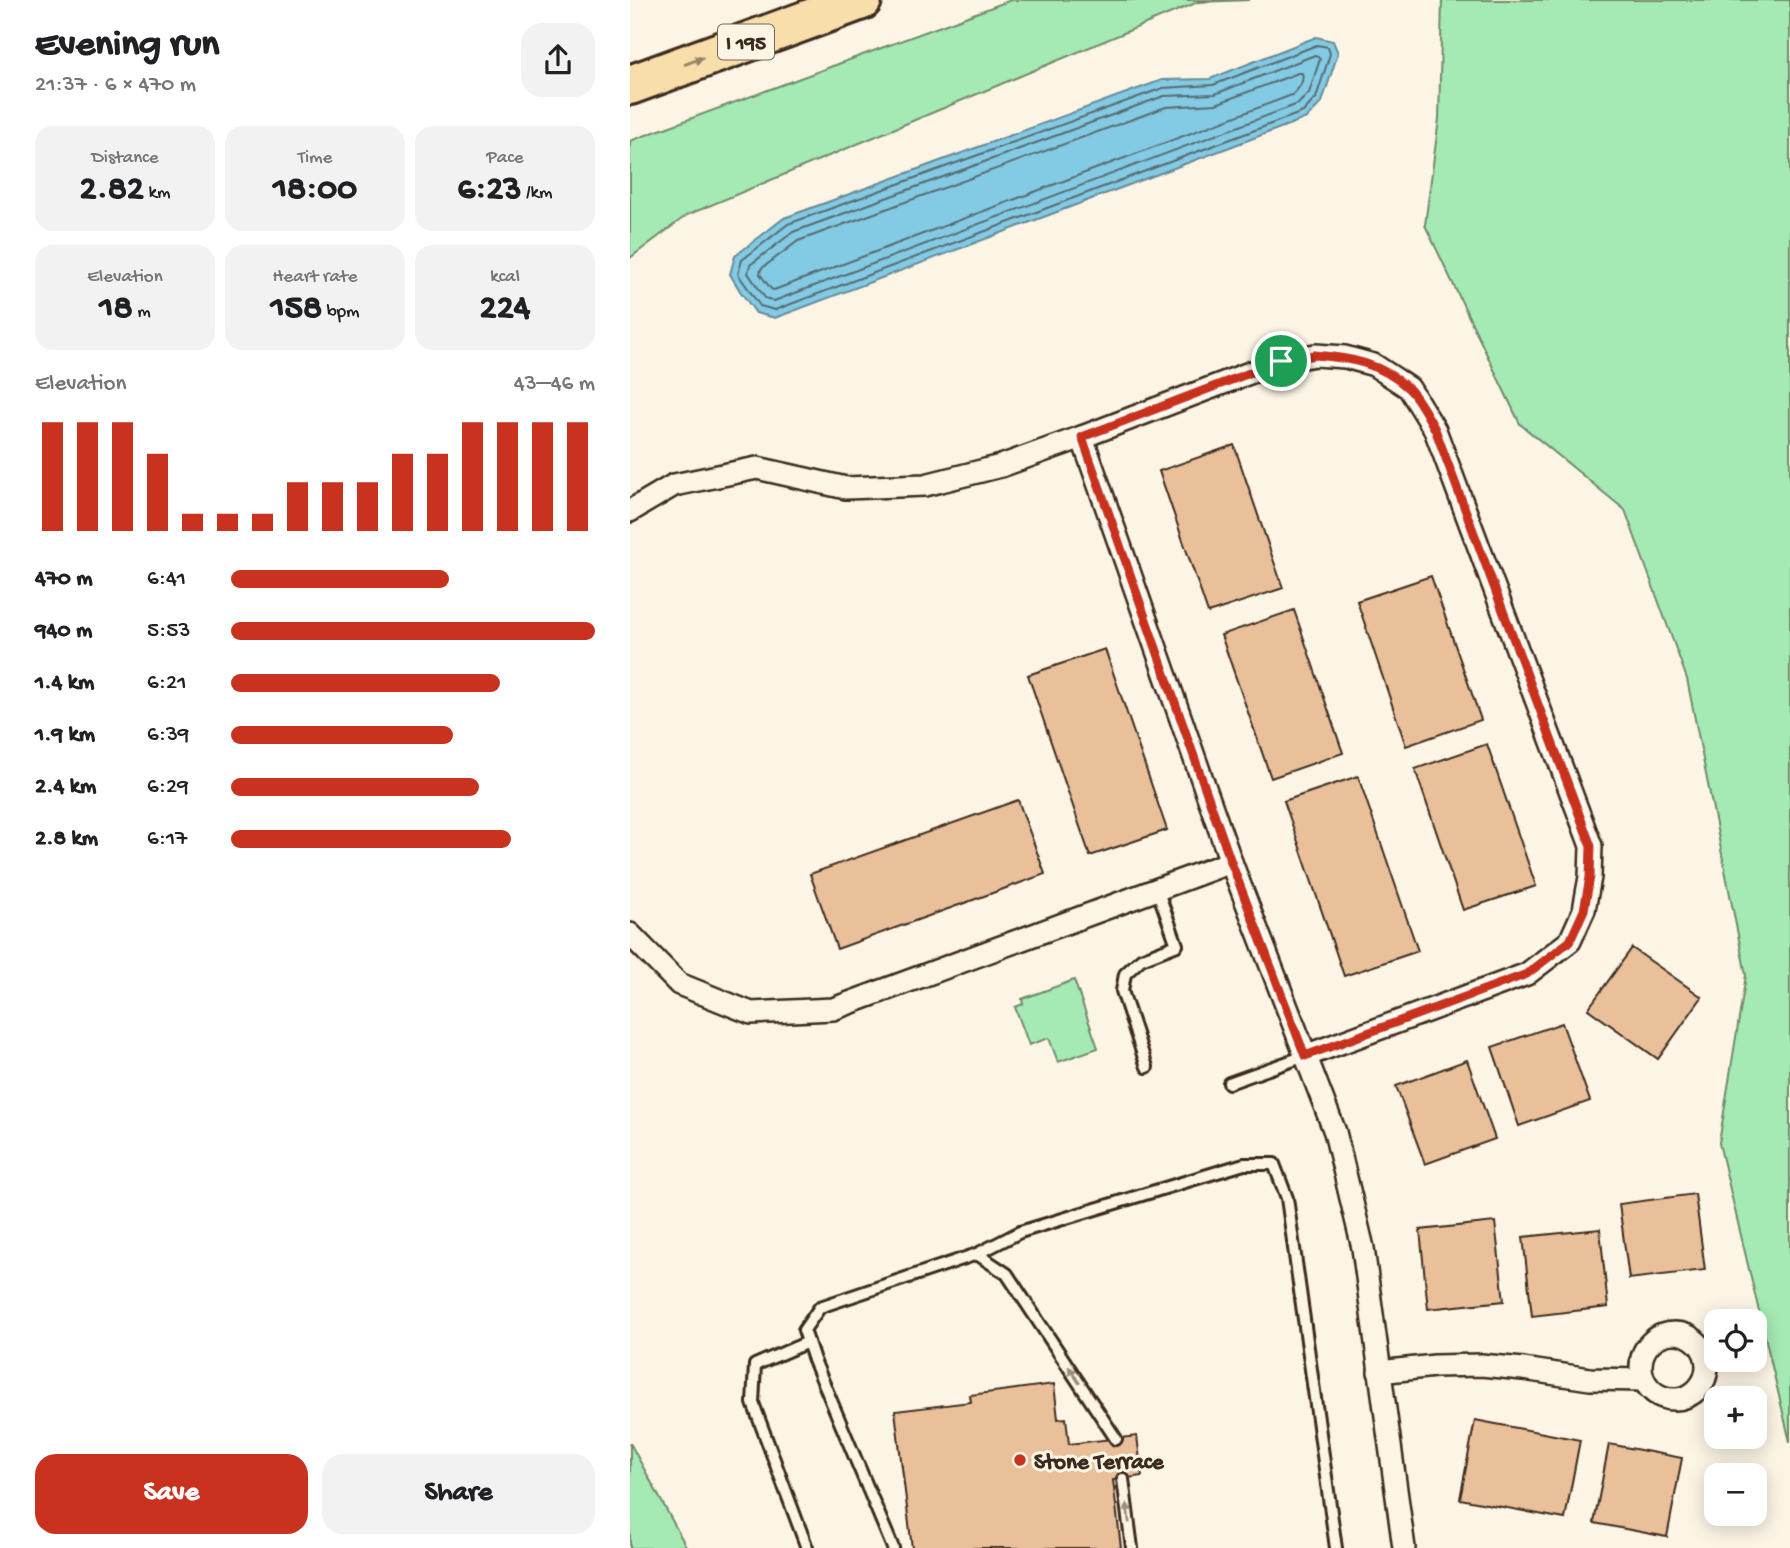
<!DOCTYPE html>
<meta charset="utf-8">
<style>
body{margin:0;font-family:"Gochi Hand",sans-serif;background:#f2f2f2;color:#202124;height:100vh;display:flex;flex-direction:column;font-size:26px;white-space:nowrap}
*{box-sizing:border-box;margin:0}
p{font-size:23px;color:#757577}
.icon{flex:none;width:38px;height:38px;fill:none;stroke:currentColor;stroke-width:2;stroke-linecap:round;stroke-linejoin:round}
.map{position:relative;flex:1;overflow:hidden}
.side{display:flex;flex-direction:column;background:#fff;width:630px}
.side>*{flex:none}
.buttons{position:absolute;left:1074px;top:1309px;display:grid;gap:14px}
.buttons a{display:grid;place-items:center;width:63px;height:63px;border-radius:14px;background:#fff;box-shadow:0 4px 18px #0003;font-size:35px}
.pin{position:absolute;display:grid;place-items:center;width:60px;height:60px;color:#fff;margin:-30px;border:4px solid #fff;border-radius:50%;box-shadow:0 2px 7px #0007}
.round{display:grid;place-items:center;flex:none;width:74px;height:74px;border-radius:21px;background:#f2f2f2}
.headline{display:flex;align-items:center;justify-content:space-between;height:119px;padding:0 35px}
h1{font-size:38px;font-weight:800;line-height:52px}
.metrics{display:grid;grid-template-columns:repeat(3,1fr);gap:10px;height:119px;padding:7px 35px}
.metrics div{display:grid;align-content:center;border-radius:18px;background:#f2f2f2;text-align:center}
.metrics b{font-size:35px;font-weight:800}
.metrics small{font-size:19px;font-weight:400}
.metrics p{font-size:19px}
.chart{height:196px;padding:14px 35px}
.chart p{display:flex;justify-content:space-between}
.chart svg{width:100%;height:126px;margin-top:7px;stroke:#c8321e;stroke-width:6}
.cta{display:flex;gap:14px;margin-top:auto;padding:14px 35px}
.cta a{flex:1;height:80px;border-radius:21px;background:#c8321e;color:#fff;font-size:28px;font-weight:800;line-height:80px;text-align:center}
.cta a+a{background:#f2f2f2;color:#202124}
ul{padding:0 35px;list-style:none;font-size:23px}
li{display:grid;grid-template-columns:112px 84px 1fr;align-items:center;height:52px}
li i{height:18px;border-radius:9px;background:#c8321e}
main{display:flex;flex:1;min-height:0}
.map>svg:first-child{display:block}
.green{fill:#a5eab5;stroke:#708a6a;stroke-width:2}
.water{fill:#83cae4;stroke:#668a95;stroke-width:2}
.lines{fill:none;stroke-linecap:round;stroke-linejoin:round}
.shore{stroke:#586a6d;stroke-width:2}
.building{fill:#eac09a;stroke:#3b2a1e;stroke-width:2}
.lane-casing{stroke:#3b2a1e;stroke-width:16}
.street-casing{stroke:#3b2a1e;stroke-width:26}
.highway-casing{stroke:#3b2a1e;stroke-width:44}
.lane{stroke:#fcf5e5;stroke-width:10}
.street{stroke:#fcf5e5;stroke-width:21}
.highway{stroke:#f8deab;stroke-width:38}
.oneway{fill:#9a8464}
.oneway2{fill:#9c9082}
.route-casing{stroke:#fff;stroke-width:14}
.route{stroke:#c8321e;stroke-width:9}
.poi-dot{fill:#c8321e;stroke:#fcf5e5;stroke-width:2.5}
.labels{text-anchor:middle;stroke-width:6;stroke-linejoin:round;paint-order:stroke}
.shield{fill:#fcf5e5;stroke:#75675a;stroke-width:2}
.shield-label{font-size:21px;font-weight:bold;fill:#3b2a1e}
.poi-label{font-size:23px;font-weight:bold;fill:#3b2a1e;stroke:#fcf5e5;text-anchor:start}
</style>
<main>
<section class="side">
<div class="headline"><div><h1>Evening run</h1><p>21:37 · 6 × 470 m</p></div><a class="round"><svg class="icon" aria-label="share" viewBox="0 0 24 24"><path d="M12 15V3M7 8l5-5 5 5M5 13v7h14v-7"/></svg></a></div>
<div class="metrics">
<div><p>Distance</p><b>2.82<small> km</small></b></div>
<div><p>Time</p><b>18:00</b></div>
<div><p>Pace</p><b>6:23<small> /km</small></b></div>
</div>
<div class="metrics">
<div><p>Elevation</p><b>18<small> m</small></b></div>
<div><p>Heart rate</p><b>158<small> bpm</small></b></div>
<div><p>kcal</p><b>224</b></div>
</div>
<div class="chart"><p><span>Elevation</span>43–46 m</p>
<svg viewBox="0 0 160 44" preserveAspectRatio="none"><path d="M5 44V6M15 44V6M25 44V6M35 44V17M45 44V38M55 44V38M65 44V38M75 44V27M85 44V27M95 44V27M105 44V17M115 44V17M125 44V6M135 44V6M145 44V6M155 44V6"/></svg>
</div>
<ul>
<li><b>470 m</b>6:41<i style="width:60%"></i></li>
<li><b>940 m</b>5:53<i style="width:100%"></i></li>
<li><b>1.4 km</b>6:21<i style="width:74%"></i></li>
<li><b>1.9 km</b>6:39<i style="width:61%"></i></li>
<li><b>2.4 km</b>6:29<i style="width:68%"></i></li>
<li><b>2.8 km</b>6:17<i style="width:77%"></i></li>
</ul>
<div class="cta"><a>Save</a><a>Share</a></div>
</section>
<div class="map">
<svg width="1160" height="1548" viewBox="0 0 1160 1548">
<rect width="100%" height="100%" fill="#fcf5e5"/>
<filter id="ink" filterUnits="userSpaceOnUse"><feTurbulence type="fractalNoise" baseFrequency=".0143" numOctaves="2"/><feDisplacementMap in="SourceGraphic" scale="14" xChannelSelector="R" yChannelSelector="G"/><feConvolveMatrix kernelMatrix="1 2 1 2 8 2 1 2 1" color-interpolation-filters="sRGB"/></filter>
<g filter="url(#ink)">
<g class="green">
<polygon points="381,0 620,0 568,2 57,215 0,258 0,141"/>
<polygon points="812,0 1160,0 1160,1442 1089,1143 1116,975 1057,679 995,510 890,424 795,225 809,119"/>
<polygon points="444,980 468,1048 428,1062 419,1038 399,1045 385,1007 393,1004 392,999"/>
<polygon points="0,1443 57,1548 0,1548"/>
</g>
<polygon class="water" points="686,37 703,41 708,53 692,102 677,118 145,318 126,313 110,291 100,274 105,256 154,218 532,80 580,79"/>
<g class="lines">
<g class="shore">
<polygon points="687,45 698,47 700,54 686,98 673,112 145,310 130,306 108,274 112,260 158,224 533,88 583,85"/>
<polygon points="685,55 690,59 679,93 668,104 144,301 135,298 118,273 120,265 163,232 534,96 585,94"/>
<path d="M668 73H672C675 81 668 90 662 95L144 290 141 289 130 274 131 269 168 241 536 107 586 104Z"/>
</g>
</g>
<g class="building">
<polygon points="604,445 653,588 578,613 529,471"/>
<polygon points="801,576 851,720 776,746 727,601"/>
<polygon points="664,610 713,753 641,778 591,635"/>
<polygon points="475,649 537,830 460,856 398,675"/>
<polygon points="857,744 906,886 833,910 785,769"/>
<polygon points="728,776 788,951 714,976 654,801"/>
<polygon points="388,800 415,874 207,949 180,874"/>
<polygon points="1002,948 1072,997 1028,1059 958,1009"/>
<polygon points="932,1023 960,1101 889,1126 862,1047"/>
<polygon points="837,1060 865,1139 795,1164 766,1086"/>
<polygon points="1065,1194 1075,1270 999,1279 989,1204"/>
<polygon points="865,1222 874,1301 798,1309 790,1230"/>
<polygon points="970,1229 978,1307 902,1316 893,1237"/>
<polygon points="424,1384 428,1419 436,1418 439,1444 507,1436 512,1476 483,1480 491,1548 282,1548 265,1411 341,1402 340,1395"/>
<polygon points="845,1420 950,1440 935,1519 830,1499"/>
<polygon points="979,1444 1052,1458 1037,1537 964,1523"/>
</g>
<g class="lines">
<g class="lane-casing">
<g id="lane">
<polyline points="517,1067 492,991 495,974 511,959 547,945 527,889"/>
<polyline points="599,1083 675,1056"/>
<polyline points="347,1254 390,1232 614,1164 644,1164 657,1198 706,1548"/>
<polyline points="493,1479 502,1548"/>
<polyline points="177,1548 123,1403 125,1365 178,1342"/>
<polyline points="263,1548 184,1360 174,1330 190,1307 347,1254 377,1274 486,1439"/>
</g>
</g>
<g class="street-casing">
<g id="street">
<polyline points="0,511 44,485 127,468 216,488 295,485 371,466 452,437"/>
<polyline points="0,934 49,984 121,1013 203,1009 601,862"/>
<polyline points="675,1056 897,974 940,941 954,910 960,877 961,846 805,430 779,388 744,365 715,357 685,355 651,361 452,437 601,862 705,1132 733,1248 774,1548"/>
<circle cx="1044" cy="1366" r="33"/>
<polyline points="749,1372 805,1366 851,1365 893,1369 960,1379 1014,1380"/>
</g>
</g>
<g class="highway-casing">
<polyline id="highway" points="0,85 232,0"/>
</g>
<use href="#lane" class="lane"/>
<use href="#street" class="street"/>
<use href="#highway" class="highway"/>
</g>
<defs><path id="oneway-solid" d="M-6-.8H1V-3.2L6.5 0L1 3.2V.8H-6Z" transform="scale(1.75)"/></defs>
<use class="oneway" href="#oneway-solid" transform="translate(64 61) rotate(-20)"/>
<g class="oneway2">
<use href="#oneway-solid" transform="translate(444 1375) rotate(-123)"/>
<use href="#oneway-solid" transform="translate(498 1513) rotate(-97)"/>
</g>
</g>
<g class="lines" filter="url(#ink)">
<g class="route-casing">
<path id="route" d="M685 355C720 358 751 363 778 388 789 398 797 416 805 429L961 846 960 877 954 910 940 941 897 974 675 1056 601 862 452 437 651 361Z"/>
</g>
<use href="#route" class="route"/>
</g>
<circle class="poi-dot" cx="390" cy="1460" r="7"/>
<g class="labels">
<rect class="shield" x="88" y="24.5" width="56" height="35" rx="5"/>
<g class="shield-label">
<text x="116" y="49">I 195</text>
</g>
<g class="poi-label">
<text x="404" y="1468">Stone Terrace</text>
</g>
</g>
</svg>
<div class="buttons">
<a><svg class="icon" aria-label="locate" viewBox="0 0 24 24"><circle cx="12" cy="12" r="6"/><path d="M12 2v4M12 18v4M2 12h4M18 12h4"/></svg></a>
<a>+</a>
<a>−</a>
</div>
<div class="pin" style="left:651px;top:361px;background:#1e9e55"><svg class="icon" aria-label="arrive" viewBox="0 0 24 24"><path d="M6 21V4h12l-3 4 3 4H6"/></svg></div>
</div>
</main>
